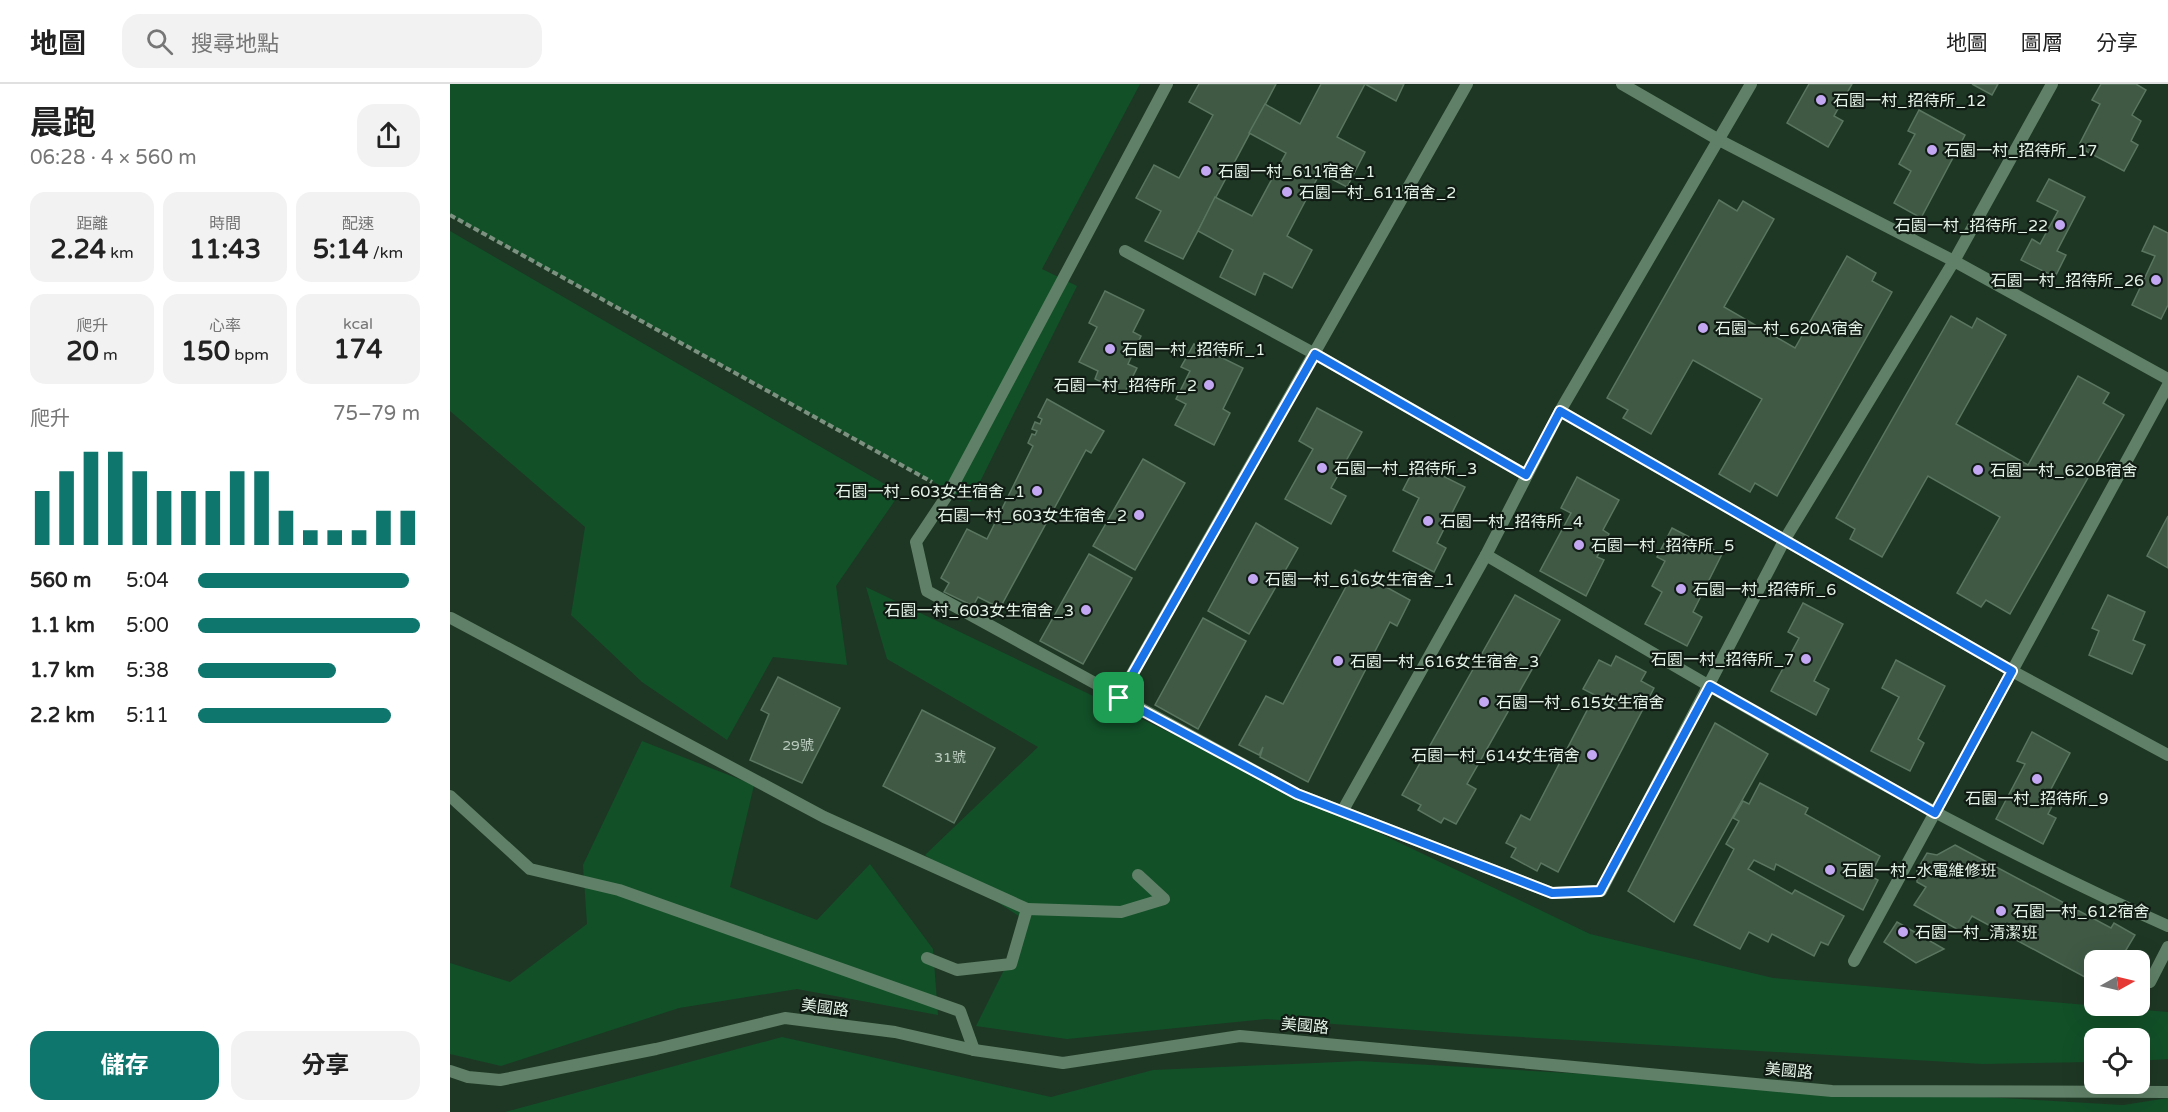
<!DOCTYPE html>
<html lang="zh-TW">
<meta charset="utf-8">
<style>
body{margin:0;font-family:"Varela Round","Noto Sans TC",sans-serif;background:#f2f2f2;color:#222;height:100vh;display:flex;flex-direction:column;font-size:22px;white-space:nowrap}
*{box-sizing:border-box;margin:0}
p{font-size:20px;color:#767676}
.icon{flex:none;width:33px;height:33px;fill:none;stroke:currentColor;stroke-width:2;stroke-linecap:round;stroke-linejoin:round}
.map{position:relative;flex:1;overflow:hidden}
.side{display:flex;flex-direction:column;background:#fff;width:450px}
.side>*{flex:none}
.needle{width:39px;rotate:82deg}
.tools{position:absolute;left:1634px;top:866px;display:grid;gap:12px}
.tools a{display:grid;place-items:center;width:66px;height:66px;border-radius:12px;background:#fff;box-shadow:0 6px 24px #0002;font-size:30px}
.pin{position:absolute;display:grid;place-items:center;width:51px;height:51px;color:#fff;margin:-26px;border-radius:12px;box-shadow:0 3px 9px #0006}
.round{display:grid;place-items:center;flex:none;width:63px;height:63px;border-radius:18px;background:#f2f2f2}
.overview{display:flex;align-items:center;justify-content:space-between;height:102px;padding:0 30px}
h1{font-size:33px;font-weight:700;line-height:45px}
.stats{display:grid;grid-template-columns:repeat(3,1fr);gap:9px;height:102px;padding:6px 30px}
.stats div{display:grid;align-content:center;border-radius:15px;background:#f2f2f2;text-align:center}
.stats b{font-size:26px;font-weight:700}
.stats small{font-size:16px;font-weight:400}
.stats p{font-size:16px}
.chart{height:168px;padding:12px 30px}
.chart p{display:flex;justify-content:space-between}
.chart svg{width:100%;height:108px;margin-top:6px;stroke:#0f766e;stroke-width:6}
.cta{display:flex;gap:12px;margin-top:auto;padding:12px 30px}
.cta a{flex:1;height:69px;border-radius:18px;background:#0f766e;color:#fff;font-size:24px;font-weight:700;line-height:69px;text-align:center}
.cta a+a{background:#f2f2f2;color:#222}
ul{padding:0 30px;list-style:none;font-size:20px}
li{display:grid;grid-template-columns:96px 72px 1fr;align-items:center;height:45px}
li i{height:15px;border-radius:8px;background:#0f766e}
header{display:flex;align-items:center;gap:36px;box-sizing:border-box;height:84px;padding:0 30px;background:#fff;border-bottom:2px solid #e0e0e0}
header strong{font-size:28px}
nav{display:flex;gap:33px;margin-inline-start:auto;font-size:21px}
.search{width:420px;height:54px;background:#f2f2f2;display:flex;align-items:center;gap:15px;box-sizing:border-box;padding:0 21px;border-radius:18px;color:#767676;font-size:22px}
main{display:flex;flex:1;min-height:0}
.map>svg:first-child{display:block}
.green{fill:#125028}
.building{fill:#3f5945;stroke:#5a7560;stroke-width:1.5}
.lines{fill:none;stroke-linecap:round;stroke-linejoin:round}
.path{stroke:#7d9181;stroke-width:4;stroke-dasharray:6 3;stroke-linecap:butt}
.lane{stroke:#608167;stroke-width:12}
.street{stroke:#608167;stroke-width:12}
.route-casing{stroke:#fff;stroke-width:12}
.route{stroke:#1a73e8;stroke-width:8}
.poi-dot{fill:#c3a7f2;stroke:#101b13;stroke-width:2}
.labels{text-anchor:middle;stroke-width:4.5;stroke-linejoin:round;paint-order:stroke}
.number-label{font-size:14px;fill:#bbccbe}
.poi-label{font-size:16px;fill:#e4f3e7;stroke:#101b13;text-anchor:start}
.street-label{font-size:16px;fill:#e4f3e7;stroke:#101b13}
</style>
<header>
<strong>地圖</strong>
<div class="search"><svg class="icon" aria-label="search" viewBox="0 0 24 24"><circle cx="10" cy="10" r="6"/><path d="M15 15l6 6"/></svg>搜尋地點</div>
<nav><a>地圖</a><a>圖層</a><a>分享</a></nav>
</header>
<main>
<section class="side">
<div class="overview"><div><h1>晨跑</h1><p>06:28 · 4 × 560 m</p></div><a class="round"><svg class="icon" aria-label="share" viewBox="0 0 24 24"><path d="M12 15V3M7 8l5-5 5 5M5 13v7h14v-7"/></svg></a></div>
<div class="stats">
<div><p>距離</p><b>2.24<small> km</small></b></div>
<div><p>時間</p><b>11:43</b></div>
<div><p>配速</p><b>5:14<small> /km</small></b></div>
</div>
<div class="stats">
<div><p>爬升</p><b>20<small> m</small></b></div>
<div><p>心率</p><b>150<small> bpm</small></b></div>
<div><p>kcal</p><b>174</b></div>
</div>
<div class="chart"><p><span>爬升</span>75–79 m</p>
<svg viewBox="0 0 160 44" preserveAspectRatio="none"><path d="M5 44V22M15 44V14M25 44V6M35 44V6M45 44V14M55 44V22M65 44V22M75 44V22M85 44V14M95 44V14M105 44V30M115 44V38M125 44V38M135 44V38M145 44V30M155 44V30"/></svg>
</div>
<ul>
<li><b>560 m</b>5:04<i style="width:95%"></i></li>
<li><b>1.1 km</b>5:00<i style="width:100%"></i></li>
<li><b>1.7 km</b>5:38<i style="width:62%"></i></li>
<li><b>2.2 km</b>5:11<i style="width:87%"></i></li>
</ul>
<div class="cta"><a>儲存</a><a>分享</a></div>
</section>
<div class="map">
<svg width="1718" height="1028" viewBox="0 0 1718 1028">
<rect width="100%" height="100%" fill="#1e3724"/>
<g class="green">
<polygon points="0,0 690,0 592,185 627,202 520,418 0,131"/>
<polygon points="0,147 450,409 386,502 397,581 323,573 277,656 192,598 121,531 135,443 0,327"/>
<polygon points="416,503 1140,850 1323,894 1718,928 1718,975 1689,977 1689,954 1644,954 1644,978 1533,980 1019,950 816,935 617,955 526,942 578,838 475,771 588,663 437,575"/>
<polygon points="192,657 304,701 280,803 367,836 420,780 483,865 488,931 347,905 229,924 51,982 0,970 0,879 60,898 137,840 133,781"/>
<polygon points="332,953 601,1013 703,986 910,977 1673,1021 1718,1014 1718,1028 55,1028"/>
</g>
<g class="building">
<polygon points="749,0 826,0 733,175 695,157 711,127 686,114 704,81 729,94 763,31 739,18"/>
<polygon points="871,0 954,0 946,17 915,0 887,53 915,68 897,103 870,89 837,152 862,166 842,204 814,189 805,211 770,193 783,166 748,147 765,113 802,132 836,69 799,49 815,20 850,40"/>
<polygon points="1359,0 1402,0 1384,32 1393,37 1378,63 1337,39"/>
<polygon points="1522,0 1548,0 1542,11"/>
<polygon points="1651,0 1686,0 1696,6 1682,31 1691,37 1681,57 1688,61 1674,87 1628,63 1650,20 1642,16"/>
<polygon points="1469,26 1515,51 1471,134 1444,119 1461,87 1449,80 1465,50 1458,47"/>
<polygon points="1599,95 1635,113 1607,167 1616,171 1605,193 1571,176 1582,155 1590,160 1608,127 1587,117"/>
<polygon points="1269,116 1287,127 1293,117 1324,135 1274,223 1345,264 1397,172 1426,189 1422,197 1442,208 1327,412 1305,399 1300,408 1269,390 1312,315 1243,276 1201,350 1173,334 1178,326 1157,314"/>
<polygon points="1704,142 1718,149 1718,221 1711,235 1682,221 1705,172 1692,167"/>
<polygon points="655,207 694,226 683,248 691,252 678,280 687,284 674,310 645,295 648,287 629,278 647,243 639,239"/>
<polygon points="1501,232 1522,244 1527,234 1556,251 1506,340 1578,381 1628,292 1659,309 1653,319 1674,331 1560,530 1536,516 1531,523 1507,509 1550,433 1478,392 1432,473 1400,455 1405,445 1386,434"/>
<polygon points="744,260 793,284 773,325 780,329 764,361 725,341 736,320 726,315 740,287 731,283"/>
<polygon points="597,315 654,347 641,369 636,366 550,524 528,513 523,522 494,508 499,499 491,494 517,445 537,455 583,362 578,359 582,350 585,351 587,347 582,345 585,338 590,340 592,335 588,333"/>
<polygon points="867,324 912,348 881,404 896,412 881,440 835,415 863,365 849,357"/>
<polygon points="693,375 735,399 685,486 643,462"/>
<polygon points="967,379 1015,403 987,459 996,464 984,488 943,467 969,414 953,406"/>
<polygon points="1127,393 1169,416 1153,446 1159,450 1147,473 1154,476 1136,512 1090,487 1121,429 1111,424"/>
<polygon points="1718,432 1718,484 1697,472"/>
<polygon points="806,439 848,464 799,550 758,527"/>
<polygon points="1222,444 1272,470 1243,528 1252,533 1237,562 1195,540 1212,508 1202,502 1215,477 1207,473"/>
<polygon points="639,470 682,494 633,580 590,557"/>
<polygon points="905,486 960,516 947,542 940,538 858,698 810,673 813,663 809,671 789,661 816,612 833,620"/>
<polygon points="1065,511 1110,536 1017,700 1026,705 1006,740 994,734 991,739 968,726 971,721 952,711"/>
<polygon points="1658,511 1695,528 1683,556 1695,561 1682,590 1639,571 1649,547 1642,544"/>
<polygon points="1353,519 1393,540 1364,597 1379,605 1366,631 1321,607 1349,554 1338,548"/>
<polygon points="753,534 796,557 748,645 705,621"/>
<polygon points="1166,572 1196,588 1191,597 1204,604 1108,788 1091,779 1087,787 1061,773 1066,764 1056,759 1071,731 1080,736 1145,611 1133,605 1149,576 1161,582"/>
<polygon points="1446,576 1495,602 1468,655 1474,659 1460,687 1421,667 1449,613 1432,604"/>
<polygon points="328,593 390,624 352,699 300,676 319,630 311,626"/>
<polygon points="472,626 545,664 504,739 433,702"/>
<polygon points="1265,639 1318,670 1224,838 1178,807"/>
<polygon points="1582,648 1620,669 1599,709 1607,713 1598,730 1606,734 1593,760 1546,735 1575,680 1567,677"/>
<polygon points="1310,699 1358,724 1355,730 1430,772 1420,792 1428,796 1413,826 1326,780 1324,786 1304,776 1298,785 1342,810 1345,806 1394,832 1378,861 1371,858 1364,872 1322,850 1318,858 1299,848 1290,865 1244,841 1284,765 1276,760 1289,737 1283,734 1293,717 1299,720"/>
<polygon points="1505,761 1661,844 1664,839 1685,851 1670,876 1644,876 1644,898 1522,832 1512,848 1464,821 1476,803 1467,798 1467,786 1477,769 1487,771"/>
<polygon points="1447,838 1494,865 1466,879 1434,858"/>
</g>
<g class="lines">
<polyline class="path" points="0,131 482,398"/>
<g class="lane">
<polyline points="717,0 500,407 466,458 477,507 847,710 1102,809 1151,807 1335,455 1504,177 1602,0"/>
<polyline points="1172,0 1269,56 1504,177 1718,295"/>
<polyline points="675,167 865,270 1076,391"/>
<polyline points="1110,327 1562,587 1718,671"/>
<path d="M1036 471C1259 602 1481 737 1718 842"/>
<polyline points="669,613 1017,0"/>
<polyline points="893,726 1036,471 1110,327 1301,0"/>
<polyline points="1404,877 1718,301"/>
<polyline points="1700,898 1718,863"/>
</g>
<g class="street">
<polyline points="1,534 374,733 577,825 561,880 507,886 477,874"/>
<polyline points="0,712 80,785 169,806 510,927 524,966"/>
<polyline points="577,825 671,828 714,815 688,791"/>
<polyline points="0,987 18,993 50,996 206,965 335,934 445,948 524,966 613,979 790,952 1382,1007 1718,1008"/>
</g>
</g>
<g class="lines">
<g class="route-casing">
<polygon id="route" points="865,270 1076,391 1110,327 1562,587 1485,729 1260,602 1150,807 1102,809 847,710 669,614"/>
</g>
<use href="#route" class="route"/>
</g>
<g class="poi-dot">
<circle cx="1371" cy="16" r="6"/>
<circle cx="1482" cy="66" r="6"/>
<circle cx="756" cy="87" r="6"/>
<circle cx="837" cy="108" r="6"/>
<circle cx="1610" cy="141" r="6"/>
<circle cx="1706" cy="196" r="6"/>
<circle cx="1253" cy="244" r="6"/>
<circle cx="660" cy="265" r="6"/>
<circle cx="759" cy="301" r="6"/>
<circle cx="872" cy="384" r="6"/>
<circle cx="1528" cy="386" r="6"/>
<circle cx="587" cy="407" r="6"/>
<circle cx="689" cy="431" r="6"/>
<circle cx="978" cy="437" r="6"/>
<circle cx="1129" cy="461" r="6"/>
<circle cx="803" cy="495" r="6"/>
<circle cx="1231" cy="505" r="6"/>
<circle cx="636" cy="526" r="6"/>
<circle cx="1356" cy="575" r="6"/>
<circle cx="888" cy="577" r="6"/>
<circle cx="1034" cy="618" r="6"/>
<circle cx="1142" cy="671" r="6"/>
<circle cx="1587" cy="695" r="6"/>
<circle cx="1380" cy="786" r="6"/>
<circle cx="1551" cy="827" r="6"/>
<circle cx="1453" cy="848" r="6"/>
</g>
<g class="labels">
<g class="number-label">
<text x="348" y="666">29號</text>
<text x="500" y="678">31號</text>
</g>
<g class="poi-label">
<text x="1383" y="22">石園一村_招待所_12</text>
<text x="1494" y="72">石園一村_招待所_17</text>
<text x="768" y="93">石園一村_611宿舍_1</text>
<text x="849" y="114">石園一村_611宿舍_2</text>
<text x="1598" y="147" text-anchor="end">石園一村_招待所_22</text>
<text x="1694" y="202" text-anchor="end">石園一村_招待所_26</text>
<text x="1265" y="250">石園一村_620A宿舍</text>
<text x="672" y="271">石園一村_招待所_1</text>
<text x="747" y="307" text-anchor="end">石園一村_招待所_2</text>
<text x="884" y="390">石園一村_招待所_3</text>
<text x="1540" y="392">石園一村_620B宿舍</text>
<text x="575" y="413" text-anchor="end">石園一村_603女生宿舍_1</text>
<text x="677" y="437" text-anchor="end">石園一村_603女生宿舍_2</text>
<text x="990" y="443">石園一村_招待所_4</text>
<text x="1141" y="467">石園一村_招待所_5</text>
<text x="815" y="501">石園一村_616女生宿舍_1</text>
<text x="1243" y="511">石園一村_招待所_6</text>
<text x="624" y="532" text-anchor="end">石園一村_603女生宿舍_3</text>
<text x="1344" y="581" text-anchor="end">石園一村_招待所_7</text>
<text x="900" y="583">石園一村_616女生宿舍_3</text>
<text x="1046" y="624">石園一村_615女生宿舍</text>
<text x="1130" y="677" text-anchor="end">石園一村_614女生宿舍</text>
<text x="1587" y="720" text-anchor="middle">石園一村_招待所_9</text>
<text x="1392" y="792">石園一村_水電維修班</text>
<text x="1563" y="833">石園一村_612宿舍</text>
<text x="1465" y="854">石園一村_清潔班</text>
</g>
<g class="street-label">
<text transform="translate(375 923) rotate(7)" y="6">美國路</text>
<text transform="translate(855 941) rotate(5)" y="6">美國路</text>
<text transform="translate(1339 986) rotate(5)" y="6">美國路</text>
</g>
</g>
</svg>
<div class="tools">
<a><svg class="needle" viewBox="-14 -14 28 28"><path d="M0-13l5 13h-10z" fill="#e53935"/><path d="M0 13l5-13h-10z" fill="#767676"/></svg></a>
<a><svg class="icon" aria-label="locate" viewBox="0 0 24 24"><circle cx="12" cy="12" r="6"/><path d="M12 2v4M12 18v4M2 12h4M18 12h4"/></svg></a>
</div>
<div class="pin" style="left:669px;top:614px;background:#1e9e55"><svg class="icon" aria-label="arrive" viewBox="0 0 24 24"><path d="M6 21V4h12l-3 4 3 4H6"/></svg></div>
</div>
</main>
